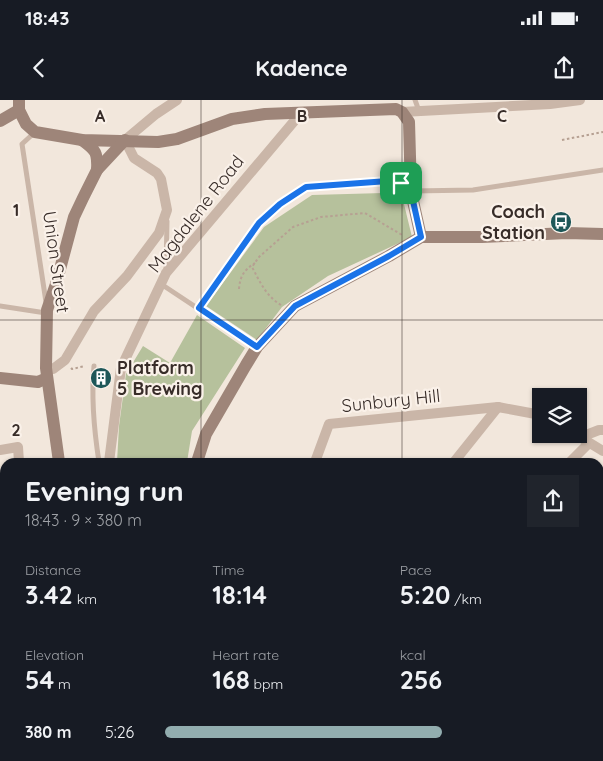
<!DOCTYPE html>
<meta charset="utf-8">
<style>
body{margin:0;font-family:Quicksand,sans-serif;background:#20242c;color:#f1f3f6;height:100vh;display:flex;flex-direction:column;font-size:19px;white-space:nowrap}
*{box-sizing:border-box;margin:0}
p{font-size:16px;color:#9ea1a6}
.icon{flex:none;width:28px;height:28px;fill:none;stroke:currentColor;stroke-width:2;stroke-linecap:round;stroke-linejoin:round}
.map{position:relative;flex:1;overflow:hidden}
.sheet{position:absolute;left:0px;top:358px;width:604px;height:304px;display:flex;flex-direction:column;background:#171b24;border-radius:15px 15px 0 0;box-shadow:0 1px 4px #0004}
.sheet>*{flex:none}
.fabs{position:absolute;left:532px;top:288px;display:grid;gap:10px}
.fabs a{display:grid;place-items:center;width:55px;height:55px;border-radius:0px;background:#171b24;box-shadow:0 1px 4px #0004;font-size:25px}
.pin{position:absolute;display:grid;place-items:center;width:42px;height:42px;color:#fff;margin:-21px;border-radius:10px;box-shadow:0 2px 8px #0006}
.round{display:grid;place-items:center;flex:none;width:52px;height:52px;border-radius:0px;background:#20242c}
.headline{display:flex;align-items:center;justify-content:space-between;height:85px;padding:0 25px}
h1{font-size:28px;font-weight:800;line-height:38px}
.metrics{display:grid;grid-template-columns:repeat(3,1fr);gap:8px;height:85px;padding:5px 25px}
.metrics div{display:grid;align-content:center}
.metrics b{font-size:25px;font-weight:800}
.metrics small{font-size:14px;font-weight:400}
.metrics p{font-size:14px}
ul{padding:0 25px;list-style:none;font-size:16px}
li{display:grid;grid-template-columns:80px 60px 1fr;align-items:center;height:38px}
li i{height:12px;border-radius:6px;background:#92adaf}
.status{display:flex;justify-content:space-between;align-items:center;height:35px;padding:0 25px;background:#171b24;direction:ltr}
.status svg{height:14px;fill:currentColor}
header{display:flex;justify-content:space-between;align-items:center;height:65px;padding:0 25px;background:#171b24;font-size:22px;font-weight:800}
.map>svg:first-child{display:block}
.green{fill:#b6c19c}
.lines{fill:none;stroke-linecap:round;stroke-linejoin:round}
.path{stroke:#b6a092;stroke-width:2;stroke-dasharray:2.5 2.5;stroke-linecap:butt}
.lane{stroke:#cab6a8;stroke-width:5}
.street{stroke:#cab6a8;stroke-width:10}
.secondary{stroke:#9e8579;stroke-width:12}
.route-casing{stroke:#fff;stroke-width:10}
.route{stroke:#1a73e8;stroke-width:6}
.grid{fill:none;stroke:#372c28;stroke-width:1;stroke-opacity:0.55}
.labels{text-anchor:middle;stroke-width:4.5;stroke-linejoin:round;paint-order:stroke}
.poi-label{font-size:18px;font-weight:bold;fill:#372c28;stroke:#faf1e9;text-anchor:end}
.street-label{font-size:18px;fill:#372c28;stroke:#faf1e9}
.grid-label{font-size:16px;text-anchor:middle;font-weight:bold;fill:#372c28;stroke:#faf1e9;stroke-width:4.5;stroke-linejoin:round;paint-order:stroke}
</style>
<div class="status"><b>18:43</b><svg viewBox="0 0 49 12"><path d="M0 12V9h3v3zM5 12V6h3v6zM10 12V3h3v9zM15 12V0h3v12zM26 1h20v11H26zM47 4h2v5h-2z"/></svg></div>
<header><svg class="icon" aria-label="back" viewBox="0 0 24 24"><path d="M15 5l-7 7 7 7"/></svg>Kadence<svg class="icon" aria-label="share" viewBox="0 0 24 24"><path d="M12 15V3M7 8l5-5 5 5M5 13v7h14v-7"/></svg></header>
<div class="map">
<svg width="603" height="661" viewBox="0 0 603 661">
<rect width="100%" height="100%" fill="#f2e7dc"/>
<g class="green">
<polygon points="383,93 403,100 412,137 328,176 282,207 257,240 206,206 264,127 312,95"/>
<polygon points="197,215 245,248 192,331 187,362 117,362 119,326 126,274 143,246 170,263"/>
<polygon points="0,617 5,617 5,656 74,656 74,661 0,661"/>
<polygon points="170,656 288,656 289,661 170,661"/>
</g>
<g class="lines">
<g class="path">
<polyline points="562,40 603,32"/>
<path d="M239 189C240 176 244 170 255 163"/>
<path d="M281 205C266 196 260 182 252 167L259 157 293 127 321 117 365 113 402 135"/>
<polyline points="71,268 72,269 85,266"/>
<polyline points="102,269 111,274"/>
<polyline points="0,626 5,626"/>
<polyline points="0,649 5,652"/>
<polyline points="8,656 9,661"/>
<polyline points="38,656 39,661"/>
<polyline points="61,661 61,656"/>
</g>
<g class="lane">
<polyline points="415,0 419,11"/>
<polyline points="34,33 22,44 46,202"/>
<polyline points="413,91 473,90 603,70"/>
<polyline points="166,170 167,121"/>
<polyline points="161,184 256,247"/>
<polyline points="0,206 46,213"/>
<polyline points="199,208 259,123 280,104 307,87 388,81 401,83 411,80"/>
<path d="M94 266C91 299 94 330 99 362"/>
</g>
<g class="street">
<polyline points="402,12 550,4 580,0"/>
<polyline points="46,268 53,269 65,260 94,211 127,176 159,133 167,110 161,79 157,73 134,58 125,40 156,14 177,0"/>
<polyline points="575,334 603,351"/>
<polyline points="581,337 599,330 603,330"/>
<polyline points="0,350 18,347 19,362"/>
<polyline points="109,362 121,268 166,173 301,13"/>
<polyline points="315,362 329,324 498,307 541,315"/>
<polyline points="454,362 498,307"/>
<polyline points="570,362 589,343"/>
<polyline points="0,444 5,445"/>
<polyline points="157,656 157,661"/>
<polyline points="488,656 497,661"/>
<polyline points="340,661 341,656"/>
</g>
<g class="secondary">
<polyline points="19,0 19,10 26,24 35,32 82,40 158,42 177,39 232,19 265,14 396,9 402,12 409,22 411,92 421,137"/>
<polyline points="0,21 19,10"/>
<path d="M82 40C96 50 98 53 97 70"/>
<polyline points="0,278 38,282 47,278"/>
<polyline points="59,362 46,268 47,210 56,184 74,117 83,98 97,70 125,40"/>
<polyline points="197,362 206,334 246,265 257,247 295,206 389,156 421,137 482,137 567,133 603,134"/>
<polyline points="313,656 313,661"/>
<polyline points="84,661 84,656"/>
</g>
</g>
<g class="lines">
<g class="route-casing">
<polygon id="route" points="412,80 411,92 421,137 389,156 295,206 257,247 199,208 259,123 280,104 306,87 388,81 401,83"/>
</g>
<use href="#route" class="route"/>
</g>
<path class="grid" d="M201 0V362M402 0V362M0 220H603M0 441H5M599 441H603M201 656V661M402 656V661"/>
<defs>
<g id="bus-disc" transform="scale(1.125)"><circle r="9.5" fill="#1e5758" stroke="#faf1e9"/><path d="M-5-6H5V4H4V6H2V4H-2V6H-4V4H-5ZM-3.5-4V0h7V-4ZM-3.5 1.2v1.5H-2V1.2ZM2 1.2v1.5H3.5V1.2Z" fill="#fff"/></g>
<g id="building-disc" transform="scale(1.125)"><circle r="9.5" fill="#1e5758" stroke="#faf1e9"/><path d="M-4-6H4V6H1V3H-1V6H-4ZM-2.5-4.3h1.7v1.8h-1.7ZM.8-4.3h1.7v1.8H.8ZM-2.5-1h1.7V.8h-1.7ZM.8-1h1.7V.8H.8Z" fill="#fff"/></g>
</defs>
<g fill-rule="evenodd">
<use href="#bus-disc" x="561" y="122"/>
<use href="#building-disc" x="101" y="278"/>
</g>
<g class="labels">
<g class="poi-label">
<text x="545" y="118">Coach<tspan x="545" dy="21">Station</tspan></text>
<text x="117" y="274" text-anchor="start">Platform<tspan x="117" dy="21">5 Brewing</tspan></text>
</g>
<g class="street-label">
<text transform="translate(196 114) rotate(-52)" y="6">Magdalene Road</text>
<text transform="translate(56 162) rotate(82)" y="6">Union Street</text>
<text transform="translate(391 301) rotate(-6)" y="6">Sunbury Hill</text>
</g>
</g>
<g class="grid-label">
<text x="100" y="22">A</text>
<text x="302" y="22">B</text>
<text x="502" y="22">C</text>
<text x="16" y="116">1</text>
<text x="16" y="336">2</text>
</g>
</svg>
<div class="fabs">
<a><svg class="icon" aria-label="layers" viewBox="0 0 24 24"><path d="M12 4l9 5-9 5-9-5zM3 14l9 5 9-5"/></svg></a>
</div>
<div class="pin" style="left:401px;top:83px;background:#1e9e55"><svg class="icon" aria-label="arrive" viewBox="0 0 24 24"><path d="M6 21V4h12l-3 4 3 4H6"/></svg></div>
<section class="sheet">
<div class="headline"><div><h1>Evening run</h1><p>18:43 · 9 × 380 m</p></div><a class="round"><svg class="icon" aria-label="share" viewBox="0 0 24 24"><path d="M12 15V3M7 8l5-5 5 5M5 13v7h14v-7"/></svg></a></div>
<div class="metrics">
<div><p>Distance</p><b>3.42<small> km</small></b></div>
<div><p>Time</p><b>18:14</b></div>
<div><p>Pace</p><b>5:20<small> /km</small></b></div>
</div>
<div class="metrics">
<div><p>Elevation</p><b>54<small> m</small></b></div>
<div><p>Heart rate</p><b>168<small> bpm</small></b></div>
<div><p>kcal</p><b>256</b></div>
</div>
<ul>
<li><b>380 m</b>5:26<i style="width:67%"></i></li>
</ul>
</section>
</div>
